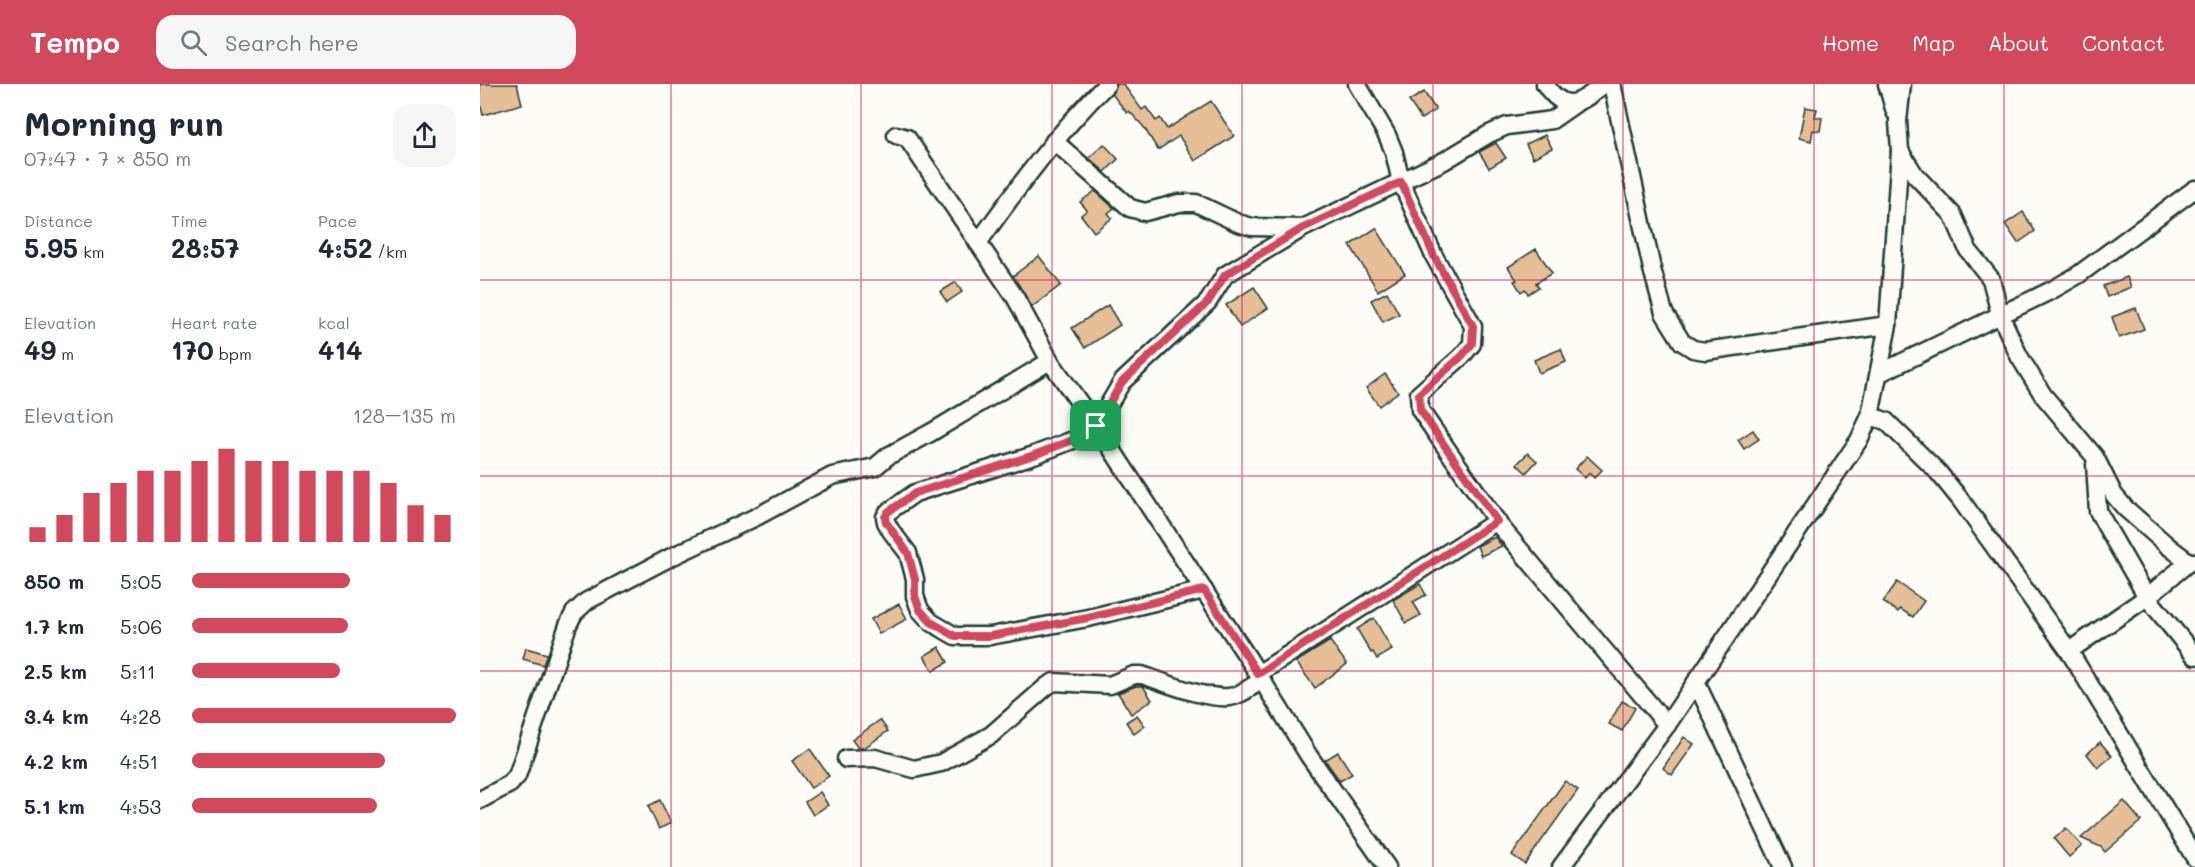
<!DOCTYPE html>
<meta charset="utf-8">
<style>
body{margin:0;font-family:Mali,sans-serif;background:#f6f6f7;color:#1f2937;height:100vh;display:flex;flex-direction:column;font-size:22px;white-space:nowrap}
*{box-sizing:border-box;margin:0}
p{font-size:20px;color:#747a83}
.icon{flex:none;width:33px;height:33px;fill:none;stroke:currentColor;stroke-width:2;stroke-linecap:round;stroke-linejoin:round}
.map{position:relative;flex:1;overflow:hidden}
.sheet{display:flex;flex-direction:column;background:#fff;width:480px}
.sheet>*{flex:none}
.pin{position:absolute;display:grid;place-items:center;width:51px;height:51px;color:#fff;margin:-26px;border-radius:12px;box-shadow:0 3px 9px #0006}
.round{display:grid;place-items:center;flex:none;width:63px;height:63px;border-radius:18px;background:#f6f6f7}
.head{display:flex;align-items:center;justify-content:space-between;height:102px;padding:0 24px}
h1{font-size:33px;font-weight:700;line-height:45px}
.figures{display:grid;grid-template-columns:repeat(3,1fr);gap:9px;height:102px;padding:6px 24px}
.figures div{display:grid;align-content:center}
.figures b{font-size:26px;font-weight:700}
.figures small{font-size:16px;font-weight:400}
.figures p{font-size:16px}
.chart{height:168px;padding:12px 24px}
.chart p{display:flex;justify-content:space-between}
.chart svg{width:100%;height:108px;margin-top:6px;stroke:#d1495b;stroke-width:6}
ul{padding:0 24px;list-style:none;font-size:20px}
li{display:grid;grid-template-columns:96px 72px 1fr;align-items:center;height:45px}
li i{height:15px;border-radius:8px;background:#d1495b}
header{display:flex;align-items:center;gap:36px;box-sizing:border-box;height:84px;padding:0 30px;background:#d1495b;color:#fff}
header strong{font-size:28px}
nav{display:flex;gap:33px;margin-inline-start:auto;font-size:21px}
.search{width:420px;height:54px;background:#f6f6f7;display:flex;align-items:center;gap:15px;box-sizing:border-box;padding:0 21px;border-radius:18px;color:#747a83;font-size:22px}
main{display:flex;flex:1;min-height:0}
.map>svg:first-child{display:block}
.building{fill:#e6be97;stroke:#1f3d34;stroke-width:1.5}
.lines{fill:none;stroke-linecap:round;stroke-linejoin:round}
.minor-casing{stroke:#1f3d34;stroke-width:21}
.minor{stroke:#fdfcf7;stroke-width:16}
.route-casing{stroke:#fff;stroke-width:12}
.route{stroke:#d1495b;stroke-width:8}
.grid{fill:none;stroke:#c2185b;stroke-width:1.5;stroke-opacity:0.55}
</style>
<header>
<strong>Tempo</strong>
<div class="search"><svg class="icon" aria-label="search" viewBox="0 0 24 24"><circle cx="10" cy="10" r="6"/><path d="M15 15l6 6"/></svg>Search here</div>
<nav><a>Home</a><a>Map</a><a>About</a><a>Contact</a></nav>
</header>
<main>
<section class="sheet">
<div class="head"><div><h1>Morning run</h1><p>07:47 · 7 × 850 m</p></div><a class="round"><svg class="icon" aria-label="share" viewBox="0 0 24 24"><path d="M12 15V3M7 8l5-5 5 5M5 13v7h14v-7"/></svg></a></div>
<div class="figures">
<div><p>Distance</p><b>5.95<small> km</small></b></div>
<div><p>Time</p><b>28:57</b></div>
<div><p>Pace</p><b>4:52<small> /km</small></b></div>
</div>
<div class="figures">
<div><p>Elevation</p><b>49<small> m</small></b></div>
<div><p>Heart rate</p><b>170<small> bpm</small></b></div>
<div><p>kcal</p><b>414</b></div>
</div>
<div class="chart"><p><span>Elevation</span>128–135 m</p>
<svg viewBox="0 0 160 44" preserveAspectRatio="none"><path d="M5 44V38M15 44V33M25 44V24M35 44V20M45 44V15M55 44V15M65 44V11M75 44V6M85 44V11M95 44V11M105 44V15M115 44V15M125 44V15M135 44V20M145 44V29M155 44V33"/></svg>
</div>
<ul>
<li><b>850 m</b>5:05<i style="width:60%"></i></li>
<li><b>1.7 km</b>5:06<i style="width:59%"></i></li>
<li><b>2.5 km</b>5:11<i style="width:56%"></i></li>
<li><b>3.4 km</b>4:28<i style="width:100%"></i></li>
<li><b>4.2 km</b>4:51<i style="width:73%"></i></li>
<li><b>5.1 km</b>4:53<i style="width:70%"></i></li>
</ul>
</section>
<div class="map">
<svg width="1715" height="783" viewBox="0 0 1715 783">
<rect width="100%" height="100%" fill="#fdfcf7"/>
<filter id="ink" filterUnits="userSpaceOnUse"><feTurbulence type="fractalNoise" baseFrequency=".0167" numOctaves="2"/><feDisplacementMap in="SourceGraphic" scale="12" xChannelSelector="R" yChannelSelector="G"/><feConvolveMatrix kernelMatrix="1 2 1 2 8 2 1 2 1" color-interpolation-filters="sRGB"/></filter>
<g filter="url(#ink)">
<g class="building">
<polygon points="0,0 37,0 42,20 3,31 0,20"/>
<polygon points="637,0 643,0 662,26 666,23 676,37 680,34 687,45 731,17 754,52 715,77 699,52 678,66 663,42 649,27 647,29 632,10"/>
<polygon points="944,8 956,26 941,35 929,17"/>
<polygon points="1325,23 1337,25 1335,33 1342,34 1340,47 1333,46 1331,57 1319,54"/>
<polygon points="1065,51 1072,64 1053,74 1046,60"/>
<polygon points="1016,59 1026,74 1009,84 999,68"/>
<polygon points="624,60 638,75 625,88 609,74"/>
<polygon points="615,107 634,124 628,129 632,134 614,148 601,131 607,126 600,118"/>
<polygon points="1543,128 1555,147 1538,159 1525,140"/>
<polygon points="896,144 925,190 898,207 870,161"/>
<polygon points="1056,165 1072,189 1056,199 1059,203 1048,210 1045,205 1041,208 1034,197 1037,196 1028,183"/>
<polygon points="559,172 581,201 552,223 533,192"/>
<polygon points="1647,193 1651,203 1627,213 1623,202"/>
<polygon points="476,198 482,208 467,218 460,208"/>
<polygon points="774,203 788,224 760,243 746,221"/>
<polygon points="907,208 919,230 903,238 891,216"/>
<polygon points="628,221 640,241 605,264 592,244"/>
<polygon points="1656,224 1664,245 1639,254 1632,233"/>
<polygon points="1081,265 1086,278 1059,289 1054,276"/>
<polygon points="905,290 918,308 899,322 886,304"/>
<polygon points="1273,346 1279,355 1264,365 1258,356"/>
<polygon points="1048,369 1057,377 1046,389 1037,380"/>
<polygon points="1107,372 1122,386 1114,394 1109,389 1105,394 1095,385"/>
<polygon points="1015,453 1022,462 1001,472 997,462"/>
<polygon points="1417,498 1444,517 1433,533 1420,525 1418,528 1403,518"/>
<polygon points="940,500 946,511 933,518 941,531 926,539 913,516"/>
<polygon points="419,520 427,535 399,550 391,535"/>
<polygon points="894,534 912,566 897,575 893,568 891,569 877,545"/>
<polygon points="850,557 867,580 835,604 816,578"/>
<polygon points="459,563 468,578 453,587 444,572"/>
<polygon points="46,564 67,570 63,581 43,575"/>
<polygon points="656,602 663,602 672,616 651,630 638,609"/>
<polygon points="1142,617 1155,624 1142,647 1129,640"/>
<polygon points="657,631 665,642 654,650 646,638"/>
<polygon points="400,636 408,647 384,664 378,664 372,656"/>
<polygon points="1204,653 1214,660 1192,691 1183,684"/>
<polygon points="1620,658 1632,672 1618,684 1607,670"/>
<polygon points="330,665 349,692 331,704 312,677"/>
<polygon points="858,668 872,690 860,697 845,676"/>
<polygon points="1085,697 1098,706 1045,780 1032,771"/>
<polygon points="340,708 348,721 333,731 325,718"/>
<polygon points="180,716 191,739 179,745 168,722"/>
<polygon points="1644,717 1661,737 1625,768 1621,763 1601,754"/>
<polygon points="1586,744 1602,762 1589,773 1574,755"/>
</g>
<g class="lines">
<g class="minor-casing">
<g id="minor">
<polyline points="877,0 907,51 914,68 921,98 954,172 993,242 992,260 982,272 939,310 940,326 1020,442 1187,641"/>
<path d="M1065 0C1085 31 1101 19 1124 0"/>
<polyline points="1132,0 1172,185 1184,229 1202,258 1213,265 1225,267 1408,241"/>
<polyline points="1407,0 1415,28"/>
<polyline points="416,51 427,54 535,213 570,277 625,355 768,574 829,672 907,783"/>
<polyline points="574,57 650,124 665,128 699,119 716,119 758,139 772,143 823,144"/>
<polyline points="1420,67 1435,91 1473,131 1488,166 1511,195 1520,230 1539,272 1563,311 1615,373 1634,411 1645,424 1688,462 1709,478 1715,478"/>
<path d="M498 159C538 103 578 48 627 0"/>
<polyline points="1400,289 1572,206 1598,191 1715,105"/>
<polyline points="1390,332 1406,337 1458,388 1480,415 1589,567 1715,774"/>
<polyline points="1615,380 1618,427 1626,442 1667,513 1715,572"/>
<polyline points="724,506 608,534 510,552 475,552 451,538 440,526 435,512 435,495 428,469 411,447 406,438 405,433 408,428 435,409 554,371 606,351 616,342 642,298 728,218 745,191 823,144 964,77 1009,50 1027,42 1072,36 1095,20"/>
<polyline points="1589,567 1667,513 1709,478"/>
<polyline points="778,590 1017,437"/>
<polyline points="1216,598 1303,783"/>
<path d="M366 675 395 674 434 685 461 679 511 651 567 602 574 598 630 601 654 591H662C686 599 724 615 749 613 760 612 772 602 782 596"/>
<polyline points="0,716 30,700 37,692 88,541 94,529 107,517 191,473 278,432 352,392 395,383 408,372 452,348 570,277"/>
<polyline points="1081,783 1187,641 1379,356 1390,332 1408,241 1420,67 1418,37 1422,0"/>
</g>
</g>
<use href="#minor" class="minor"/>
</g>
</g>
<g class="lines" filter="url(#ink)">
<g class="route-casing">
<polygon id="route" points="921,98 954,172 993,242 992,260 982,272 939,310 940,326 1017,437 778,590 724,506 608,534 510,552 475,552 451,538 440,526 435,512 435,495 428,469 406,438 405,433 408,428 435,409 554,371 606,351 616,342 642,298 728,218 745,191 823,144"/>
</g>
<use href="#route" class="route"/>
</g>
<path class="grid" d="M191 0V783M381 0V783M572 0V783M762 0V783M953 0V783M1143 0V783M1334 0V783M1524 0V783M0 196H1715M0 392H1715M0 587H1715"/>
</svg>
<div class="pin" style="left:616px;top:342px;background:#1e9e55"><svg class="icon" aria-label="arrive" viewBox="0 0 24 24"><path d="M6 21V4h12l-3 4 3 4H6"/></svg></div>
</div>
</main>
